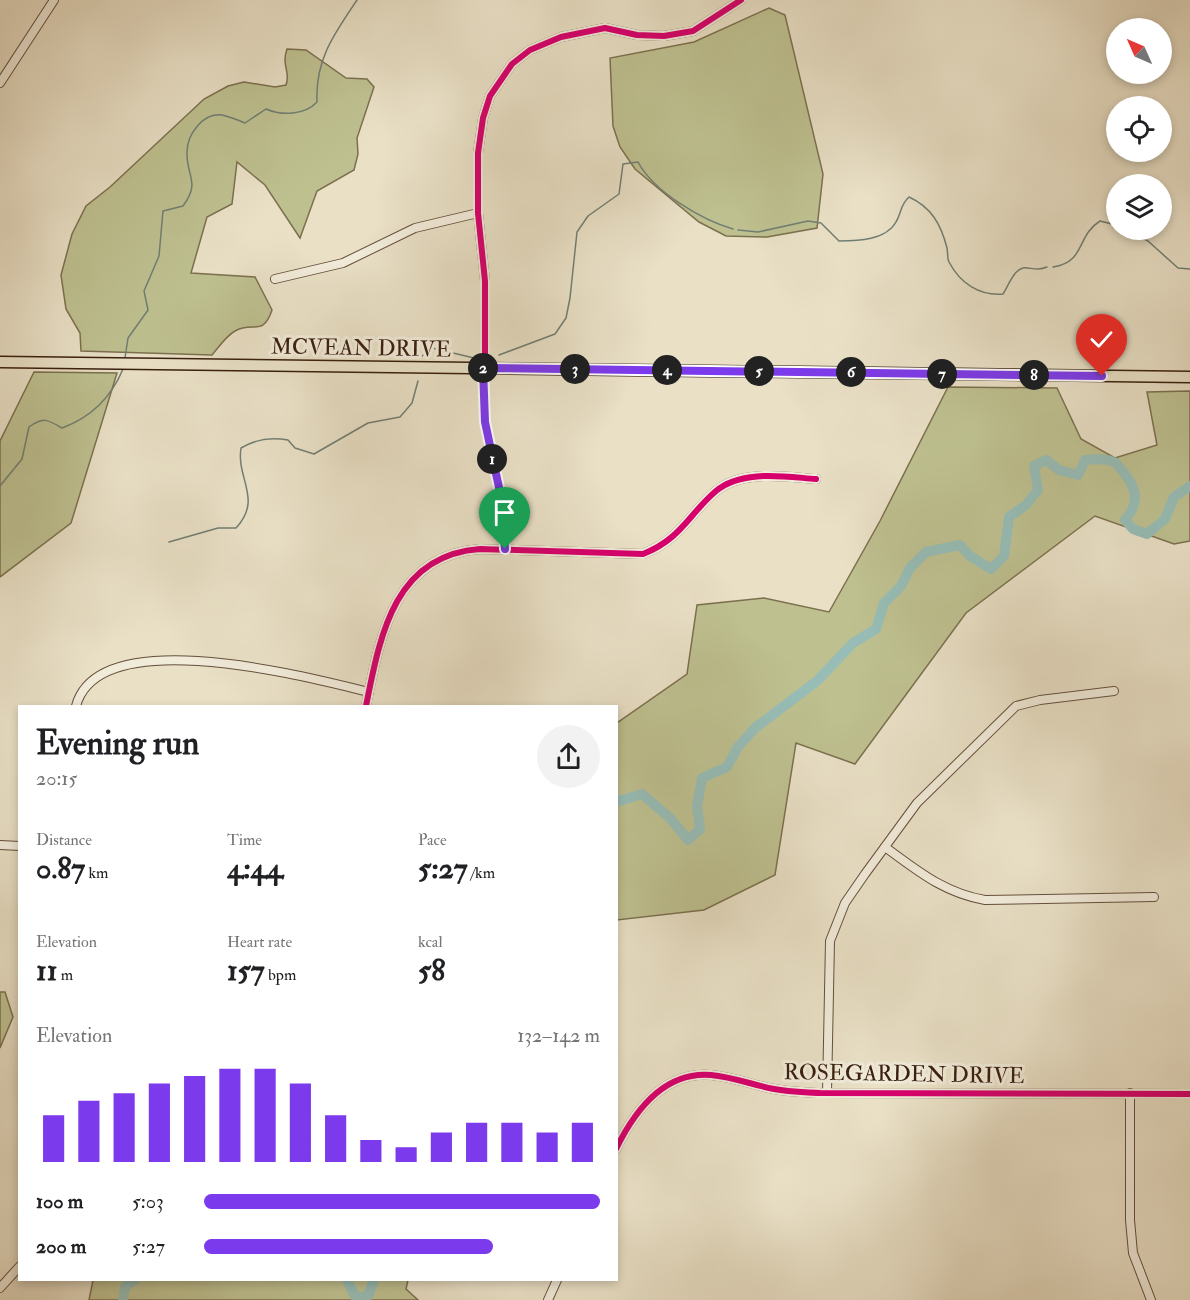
<!DOCTYPE html>
<meta charset="utf-8">
<style>
body{margin:0;font-family:"IM FELL Double Pica",serif;background:#f2f2f2;color:#202124;height:100vh;display:flex;flex-direction:column;font-size:22px;white-space:nowrap}
*{box-sizing:border-box;margin:0}
p{font-size:20px;color:#757577}
.icon{flex:none;width:33px;height:33px;fill:none;stroke:currentColor;stroke-width:2;stroke-linecap:round;stroke-linejoin:round}
.map{position:relative;flex:1;overflow:hidden}
.sheet{position:absolute;left:18px;top:705px;width:600px;height:576px;display:flex;flex-direction:column;background:#fff;border-radius:0px;box-shadow:0 3px 9px #0003}
.sheet>*{flex:none}
.needle{width:39px;rotate:315deg}
.fabs{position:absolute;left:1106px;top:18px;display:grid;gap:12px}
.fabs a{display:grid;place-items:center;width:66px;height:66px;border-radius:50%;background:#fff;box-shadow:0 3px 9px #0003;font-size:30px}
.pin{position:absolute;display:grid;place-items:center;width:51px;height:51px;color:#fff;margin:-62px -26px;border-radius:50% 50% 50% 0;rotate:-45deg;box-shadow:0 0 6px #0007}
.pin .icon{rotate:45deg}
.km{position:absolute;width:30px;height:30px;margin:-15px;border-radius:50%;background:#222;color:#fff;font-size:16px;line-height:30px;text-align:center}
.round{display:grid;place-items:center;flex:none;width:63px;height:63px;border-radius:32px;background:#f2f2f2}
.head{display:flex;align-items:center;justify-content:space-between;height:102px;padding:0 18px}
h1{font-size:33px;font-weight:700;line-height:45px}
.stats{display:grid;grid-template-columns:repeat(3,1fr);gap:9px;height:102px;padding:6px 18px}
.stats div{display:grid;align-content:center}
.stats b{font-size:30px;font-weight:700}
.stats small{font-size:16px;font-weight:400}
.stats p{font-size:16px}
.chart{height:168px;padding:12px 18px}
.chart p{display:flex;justify-content:space-between}
.chart svg{width:100%;height:108px;margin-top:6px;stroke:#7c3aed;stroke-width:6}
ul{padding:0 18px;list-style:none;font-size:20px}
li{display:grid;grid-template-columns:96px 72px 1fr;align-items:center;height:45px}
li i{height:15px;border-radius:8px;background:#7c3aed}
.map>svg:first-child{display:block}
.green{fill:#bec090;stroke:#7c704f;stroke-width:1.5}
.lines{fill:none;stroke-linecap:round;stroke-linejoin:round}
.stream{stroke:#717e73;stroke-width:1.5}
.river{stroke:#97bdb6;stroke-width:10}
.minor-casing{stroke:#654f3c;stroke-width:10}
.major-casing{stroke:#391f0e;stroke-width:13}
.minor{stroke:#f1ebda;stroke-width:8}
.major{stroke:#e9e0c6;stroke-width:10}
.cycleway-casing{stroke:#f1ebda;stroke-width:10}
.cycleway{stroke:#d6006c;stroke-width:6}
.route-casing{stroke:#fff;stroke-width:12}
.route{stroke:#7c3aed;stroke-width:8}
.labels{text-anchor:middle;stroke-width:6;stroke-linejoin:round;paint-order:stroke}
.street-label{font-size:22px;fill:#391f0e;stroke:#f1ebda}
</style>
<div class="map">
<svg width="1190" height="1300" viewBox="0 0 1190 1300">
<rect width="100%" height="100%" fill="#e9e0c6"/>
<filter id="stains"><feTurbulence type="fractalNoise" baseFrequency=".00333" numOctaves="4"/><feColorMatrix values="0 0 0 0 .2 0 0 0 0 .09 0 0 0 0 .02 0 0 0 .5 -.17"/></filter>
<radialGradient id="worn" r=".72"><stop offset=".6" stop-color="#630" stop-opacity="0"/><stop offset="1" stop-color="#630" stop-opacity=".3"/></radialGradient>
<g class="green">
<polygon points="769,8 785,15 823,174 817,228 767,237 726,236 699,222 635,169 620,147 613,126 610,58 694,42"/>
<path d="M287 49 306 50 346 78 367 79 374 87 357 138 358 154 354 170 317 191 300 238 265 185 237 162 232 204 207 217 191 273 255 277 272 310C263 337 253 321 235 331 226 336 218 348 212 355L81 351 80 333 66 309 61 275 72 234 86 206 110 187 204 99 228 86 244 82 275 87 286 85C291 72 281 66 287 49Z"/>
<polygon points="34,372 117,373 71,523 0,577 0,441"/>
<polygon points="948,387 1057,388 1081,439 1115,458 1157,445 1147,392 1190,391 1190,541 1174,544 1095,516 966,613 855,764 796,743 775,875 704,910 617,920 617,723 687,674 697,605 764,598 829,612 880,521"/>
<polygon points="0,992 5,992 13,1017 0,1048"/>
<polygon points="93,1280 408,1280 406,1289 418,1300 89,1300"/>
</g>
<g class="lines">
<g class="stream">
<path d="M738 230 758 232 808 221 821 223 839 241C858 241 886 240 896 222 902 212 900 205 909 197 931 207 941 224 947 248 948 252 947 258 949 262 960 283 979 296 1003 294 1009 285 1015 265 1028 268 1036 269 1039 270 1047 267"/>
<polyline points="1127,230 1148,241 1178,268 1190,269"/>
<path d="M1053 267C1086 262 1076 236 1100 221L1116 225"/>
<path d="M499 355 555 334 566 318 570 298 577 232 588 216 619 194 623 164 638 162C654 192 702 220 733 229"/>
<polyline points="422,356 432,348 474,358"/>
<path d="M125 358 128 338 148 310 144 291 159 256 163 211 183 206C201 182 186 176 187 152 187 135 203 112 222 115 230 117 238 120 245 123L266 109C282 116 305 115 317 102 315 60 334 34 357 0"/>
<path d="M0 486 22 459 29 427C43 417 47 419 62 428 92 417 111 398 123 369"/>
<path d="M169 542 218 528H236C263 499 236 479 241 448 256 439 271 437 288 440L295 448 314 454 368 423 400 417 412 403 418 381"/>
</g>
<g class="river">
<path d="M616 802 642 794 670 818 688 840 700 829 697 806 702 778 727 767 738 747 755 728 817 681 853 643 876 629 884 603 901 586 910 568 926 552 960 545 970 556 991 569 1004 556 1009 517 1026 505 1038 490 1034 466 1046 460 1059 470 1078 475 1085 460C1094 459 1105 458 1114 462 1118 464 1121 469 1124 473 1138 490 1139 503 1125 520L1133 529 1147 534 1165 519 1174 497 1190 486"/>
<polyline points="347,1280 356,1298 368,1296 374,1280"/>
<polyline points="123,1300 125,1287 135,1280"/>
</g>
<g class="minor-casing">
<g id="minor">
<polyline points="0,83 54,0"/>
<polyline points="275,279 343,263 415,228 478,213"/>
<polyline points="505,549 501,497 485,422 485,281 478,213 478,153 483,118 490,96 512,64 530,50 561,37 605,28 637,35 664,36 693,31 741,0"/>
<path d="M76 706C99 621 310 678 369 692"/>
<path d="M366 706C380 636 394 555 480 549L643 554C681 539 688 515 716 491 742 469 786 477 816 479"/>
<polyline points="0,845 20,846"/>
<path d="M885 847C918 871 944 893 985 900L1154 897"/>
<polyline points="827,1093 830,941 845,903 865,874 917,803 1016,706 1040,700 1114,691"/>
<polyline points="1130,1093 1130,1220 1133,1253 1151,1300"/>
<path d="M616 1149C634 1112 664 1071 711 1075 733 1077 753 1085 774 1089 789 1092 804 1092 820 1093L1190 1094"/>
<polyline points="0,1288 20,1266"/>
<polyline points="548,1300 557,1280"/>
</g>
</g>
<g class="major-casing">
<polyline id="major" points="0,362 1190,377"/>
</g>
<use href="#minor" class="minor"/>
<use href="#major" class="major"/>
<g class="cycleway-casing">
<g id="cycleway">
<polyline points="505,549 501,497 485,422 485,281 478,213 478,153 483,118 490,96 512,64 530,50 561,37 605,28 637,35 664,36 693,31 741,0"/>
<path d="M366 706C380 636 394 555 480 549L643 554C681 539 688 515 716 491 742 469 786 477 816 479"/>
<path d="M616 1149C634 1112 664 1071 711 1075 733 1077 753 1085 774 1089 789 1092 804 1092 820 1093L1190 1094"/>
</g>
</g>
<use href="#cycleway" class="cycleway"/>
</g>
<g class="lines">
<g class="route-casing">
<polyline id="route" points="505,549 501,497 485,422 483,368 1102,376"/>
</g>
<use href="#route" class="route"/>
</g>
<g class="labels">
<g class="street-label">
<text transform="translate(361 347) rotate(1)" y="8">MCVEAN DRIVE</text>
<text transform="translate(904 1073) rotate(1)" y="8">ROSEGARDEN DRIVE</text>
</g>
</g>
<rect width="100%" height="100%" filter="url(#stains)"/>
<rect width="100%" height="100%" fill="url(#worn)"/>
</svg>
<div class="fabs">
<a><svg class="needle" viewBox="-14 -14 28 28"><path d="M0-13l5 13h-10z" fill="#e53935"/><path d="M0 13l5-13h-10z" fill="#757577"/></svg></a>
<a><svg class="icon" aria-label="locate" viewBox="0 0 24 24"><circle cx="12" cy="12" r="6"/><path d="M12 2v4M12 18v4M2 12h4M18 12h4"/></svg></a>
<a><svg class="icon" aria-label="layers" viewBox="0 0 24 24"><path d="M12 4l9 5-9 5-9-5zM3 14l9 5 9-5"/></svg></a>
</div>
<div class="pin" style="left:505px;top:549px;background:#1e9e55"><svg class="icon" aria-label="arrive" viewBox="0 0 24 24"><path d="M6 21V4h12l-3 4 3 4H6"/></svg></div>
<div class="pin" style="left:1102px;top:376px;background:#d93025"><svg class="icon" aria-label="check" viewBox="0 0 24 24"><path d="M5 12l5 5 9-10"/></svg></div>
<b class="km" style="left:492px;top:459px">1</b>
<b class="km" style="left:483px;top:368px">2</b>
<b class="km" style="left:575px;top:369px">3</b>
<b class="km" style="left:667px;top:370px">4</b>
<b class="km" style="left:759px;top:371px">5</b>
<b class="km" style="left:851px;top:372px">6</b>
<b class="km" style="left:942px;top:374px">7</b>
<b class="km" style="left:1034px;top:375px">8</b>
<section class="sheet">
<div class="head"><div><h1>Evening run</h1><p>20:15</p></div><a class="round"><svg class="icon" aria-label="share" viewBox="0 0 24 24"><path d="M12 15V3M7 8l5-5 5 5M5 13v7h14v-7"/></svg></a></div>
<div class="stats">
<div><p>Distance</p><b>0.87<small> km</small></b></div>
<div><p>Time</p><b>4:44</b></div>
<div><p>Pace</p><b>5:27<small> /km</small></b></div>
</div>
<div class="stats">
<div><p>Elevation</p><b>11<small> m</small></b></div>
<div><p>Heart rate</p><b>157<small> bpm</small></b></div>
<div><p>kcal</p><b>58</b></div>
</div>
<div class="chart"><p><span>Elevation</span>132–142 m</p>
<svg viewBox="0 0 160 44" preserveAspectRatio="none"><path d="M5 44V25M15 44V19M25 44V16M35 44V12M45 44V9M55 44V6M65 44V6M75 44V12M85 44V25M95 44V35M105 44V38M115 44V32M125 44V28M135 44V28M145 44V32M155 44V28"/></svg>
</div>
<ul>
<li><b>100 m</b>5:03<i style="width:100%"></i></li>
<li><b>200 m</b>5:27<i style="width:73%"></i></li>
</ul>
</section>
</div>
